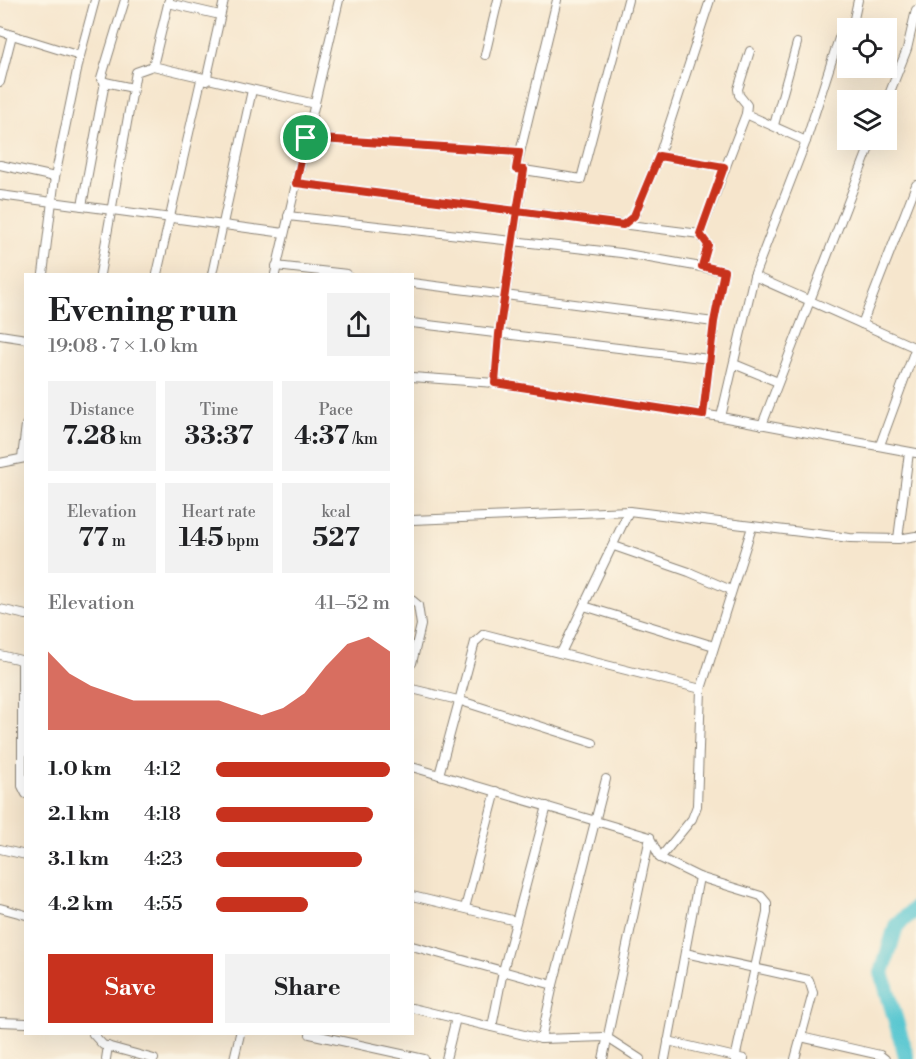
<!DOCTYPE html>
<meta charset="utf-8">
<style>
body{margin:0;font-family:"Libre Bodoni",serif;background:#f2f2f2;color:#202124;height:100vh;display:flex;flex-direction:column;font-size:22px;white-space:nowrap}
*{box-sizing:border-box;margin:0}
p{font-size:20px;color:#757577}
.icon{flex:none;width:33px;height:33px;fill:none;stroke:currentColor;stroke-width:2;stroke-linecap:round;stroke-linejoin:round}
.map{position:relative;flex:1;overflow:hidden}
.details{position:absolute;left:24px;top:273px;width:390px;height:762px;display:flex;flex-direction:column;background:#fff;border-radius:0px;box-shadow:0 6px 24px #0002}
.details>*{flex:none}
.tools{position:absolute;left:837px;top:18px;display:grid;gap:12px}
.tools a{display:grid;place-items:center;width:60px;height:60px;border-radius:0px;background:#fff;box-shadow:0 6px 24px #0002;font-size:30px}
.pin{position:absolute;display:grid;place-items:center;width:51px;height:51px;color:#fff;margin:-26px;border:3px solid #fff;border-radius:50%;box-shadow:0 2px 6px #0007}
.round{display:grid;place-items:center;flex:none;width:63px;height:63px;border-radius:0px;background:#f2f2f2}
.overview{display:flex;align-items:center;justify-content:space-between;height:102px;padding:0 24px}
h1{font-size:33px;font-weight:700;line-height:45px}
.metrics{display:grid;grid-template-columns:repeat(3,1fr);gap:9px;height:102px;padding:6px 24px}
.metrics div{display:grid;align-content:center;border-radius:0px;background:#f2f2f2;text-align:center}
.metrics b{font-size:26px;font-weight:700}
.metrics small{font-size:16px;font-weight:400}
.metrics p{font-size:16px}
.chart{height:168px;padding:12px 24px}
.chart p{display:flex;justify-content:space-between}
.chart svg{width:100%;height:108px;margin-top:6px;fill:#c8321e;opacity:.7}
.primary-button{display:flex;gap:12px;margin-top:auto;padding:12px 24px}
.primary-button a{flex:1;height:69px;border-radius:0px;background:#c8321e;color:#fff;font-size:24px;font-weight:700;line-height:69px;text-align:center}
.primary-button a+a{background:#f2f2f2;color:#202124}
ul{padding:0 24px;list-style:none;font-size:20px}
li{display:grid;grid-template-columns:96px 72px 1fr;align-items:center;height:45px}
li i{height:15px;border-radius:8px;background:#c8321e}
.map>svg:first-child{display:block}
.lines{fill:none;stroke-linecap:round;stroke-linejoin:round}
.river{stroke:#5ac7d1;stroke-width:16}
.street-casing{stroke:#898174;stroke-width:10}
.street{stroke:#fff;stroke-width:8}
.route-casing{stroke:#fff;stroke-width:12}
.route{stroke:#c8321e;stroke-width:8}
</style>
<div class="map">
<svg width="916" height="1059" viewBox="0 0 916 1059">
<rect width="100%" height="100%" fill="#fcf5e5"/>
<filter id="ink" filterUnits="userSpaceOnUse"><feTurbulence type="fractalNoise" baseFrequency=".0167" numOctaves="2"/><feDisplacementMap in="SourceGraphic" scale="12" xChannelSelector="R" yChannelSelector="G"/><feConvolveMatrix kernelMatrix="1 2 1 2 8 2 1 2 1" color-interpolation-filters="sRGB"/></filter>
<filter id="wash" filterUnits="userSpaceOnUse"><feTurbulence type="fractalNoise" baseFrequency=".008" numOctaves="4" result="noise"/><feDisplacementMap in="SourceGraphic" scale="24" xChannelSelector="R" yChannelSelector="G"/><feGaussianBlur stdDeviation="1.35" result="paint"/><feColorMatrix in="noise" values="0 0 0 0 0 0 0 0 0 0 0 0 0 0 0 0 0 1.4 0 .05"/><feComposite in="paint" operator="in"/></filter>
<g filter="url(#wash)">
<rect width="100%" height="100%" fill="#f6e6cd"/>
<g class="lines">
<polyline class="river" points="907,1059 882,973 896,926 916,908"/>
</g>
</g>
<g filter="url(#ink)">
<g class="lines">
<g class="street-casing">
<g id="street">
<polyline points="125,0 101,79 105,82 133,88"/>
<polyline points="710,0 659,156 724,167"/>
<polyline points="168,3 220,15"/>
<polyline points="852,28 858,0"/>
<polyline points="0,31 12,35 0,82"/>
<polyline points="12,35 80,56"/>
<polyline points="485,55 498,0"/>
<polyline points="153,66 315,104"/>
<polyline points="206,81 224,0"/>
<polyline points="886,102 907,49 916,10"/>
<polyline points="746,114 806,141"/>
<polyline points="774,125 797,43"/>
<polyline points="306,138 519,152"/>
<polyline points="0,165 55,177"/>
<polyline points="524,170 581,179 628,0"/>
<polyline points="296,183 700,234"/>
<polyline points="0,195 284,233"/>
<polyline points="82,206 105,82"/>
<polyline points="288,216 621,253 724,271 714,322 703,415"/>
<polyline points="623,225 634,216 659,156"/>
<polyline points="276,266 347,274"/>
<polyline points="702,266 708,245 700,234 746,114 747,105 739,95 738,89 750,51"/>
<polyline points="43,274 55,177 80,56 95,0"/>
<polyline points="100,274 136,72 153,66 169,0"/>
<polyline points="157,274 201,80"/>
<polyline points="212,274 252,90"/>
<polyline points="275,274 339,0"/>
<polyline points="754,276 916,348"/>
<polyline points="412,283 714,322"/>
<polyline points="412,323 709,359"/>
<polyline points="862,324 916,185"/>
<polyline points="0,335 26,339"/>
<polyline points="734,364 778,382"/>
<polyline points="412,377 495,383 721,417 916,453"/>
<polyline points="495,383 499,334 524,170 516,169 557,0"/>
<polyline points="721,417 754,276 806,141 839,38 848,35"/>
<polyline points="762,425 872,140"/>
<polyline points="880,445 916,347"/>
<polyline points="22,458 26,425"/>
<polyline points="0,463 25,458"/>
<polyline points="412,520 629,511 850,538 898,539 916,536"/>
<polyline points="898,539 909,452"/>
<polyline points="614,546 689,572 731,590"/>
<polyline points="412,600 418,605 421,625 412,663"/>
<polyline points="584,606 714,646"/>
<polyline points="0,609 26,615"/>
<polyline points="561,653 629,511"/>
<polyline points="0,655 25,661"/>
<polyline points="22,660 22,786 26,794"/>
<polyline points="412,689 458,700 593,743"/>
<polyline points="412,767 650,837 603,1059"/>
<polyline points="439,775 475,642 484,634 701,689"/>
<polyline points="650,838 660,858 699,877 665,1059"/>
<polyline points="0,849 26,855"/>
<polyline points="660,858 692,819 697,806 701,689 752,527"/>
<polyline points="699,877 761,896 767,903 767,913 735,1059"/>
<polyline points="412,896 516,921"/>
<polyline points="0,908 26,915"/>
<polyline points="465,908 496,791"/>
<polyline points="412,946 553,985 541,1039"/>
<polyline points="685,953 809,980 813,993 795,1059"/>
<polyline points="553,985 606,779"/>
<polyline points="412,1008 541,1039 606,1037 640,1059"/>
<polyline points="0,1022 26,1023"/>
<polyline points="492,1027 503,971 547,806"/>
<polyline points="93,1034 103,1045 154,1059"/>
<polyline points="310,1034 424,1059"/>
<polyline points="801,1037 880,1055 885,1059"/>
<polyline points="668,1041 744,1059"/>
<polyline points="106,1059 108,1046"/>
<polyline points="234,1059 240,1034"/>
<polyline points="446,1059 456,1018"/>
</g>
</g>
<use href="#street" class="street"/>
</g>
</g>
<g class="lines" filter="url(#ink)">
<g class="route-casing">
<polyline id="route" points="306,138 296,183 517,211 499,334 495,383 703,415 714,322 724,271 702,266 708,245 700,234 724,167 659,156 634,216 623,225 517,211 524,170 516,169 519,152 306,138"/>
</g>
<use href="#route" class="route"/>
</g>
</svg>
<div class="tools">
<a><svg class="icon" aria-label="locate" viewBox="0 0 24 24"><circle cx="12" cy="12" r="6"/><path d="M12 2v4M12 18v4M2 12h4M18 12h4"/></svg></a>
<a><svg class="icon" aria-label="layers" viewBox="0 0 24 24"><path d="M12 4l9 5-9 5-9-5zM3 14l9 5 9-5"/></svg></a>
</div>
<div class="pin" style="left:306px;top:138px;background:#1e9e55"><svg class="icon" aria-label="arrive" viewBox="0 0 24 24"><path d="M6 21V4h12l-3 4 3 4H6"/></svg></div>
<section class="details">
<div class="overview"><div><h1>Evening run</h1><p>19:08 · 7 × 1.0 km</p></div><a class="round"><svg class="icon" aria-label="share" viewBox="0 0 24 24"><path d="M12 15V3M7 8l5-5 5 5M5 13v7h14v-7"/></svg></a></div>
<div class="metrics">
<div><p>Distance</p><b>7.28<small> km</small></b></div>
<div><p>Time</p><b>33:37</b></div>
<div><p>Pace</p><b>4:37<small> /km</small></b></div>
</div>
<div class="metrics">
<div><p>Elevation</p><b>77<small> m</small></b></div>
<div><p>Heart rate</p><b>145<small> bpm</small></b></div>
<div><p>kcal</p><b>527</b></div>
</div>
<div class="chart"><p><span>Elevation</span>41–52 m</p>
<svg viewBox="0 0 160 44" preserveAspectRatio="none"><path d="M0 44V12L10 21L20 26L30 29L40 32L50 32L60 32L70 32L80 32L90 35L100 38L110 35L120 29L130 18L140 9L150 6L160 12V44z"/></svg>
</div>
<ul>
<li><b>1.0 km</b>4:12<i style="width:100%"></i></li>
<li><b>2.1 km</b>4:18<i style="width:90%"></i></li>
<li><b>3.1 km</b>4:23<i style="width:84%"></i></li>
<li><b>4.2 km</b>4:55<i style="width:53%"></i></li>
</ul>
<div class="primary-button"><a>Save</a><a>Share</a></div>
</section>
</div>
